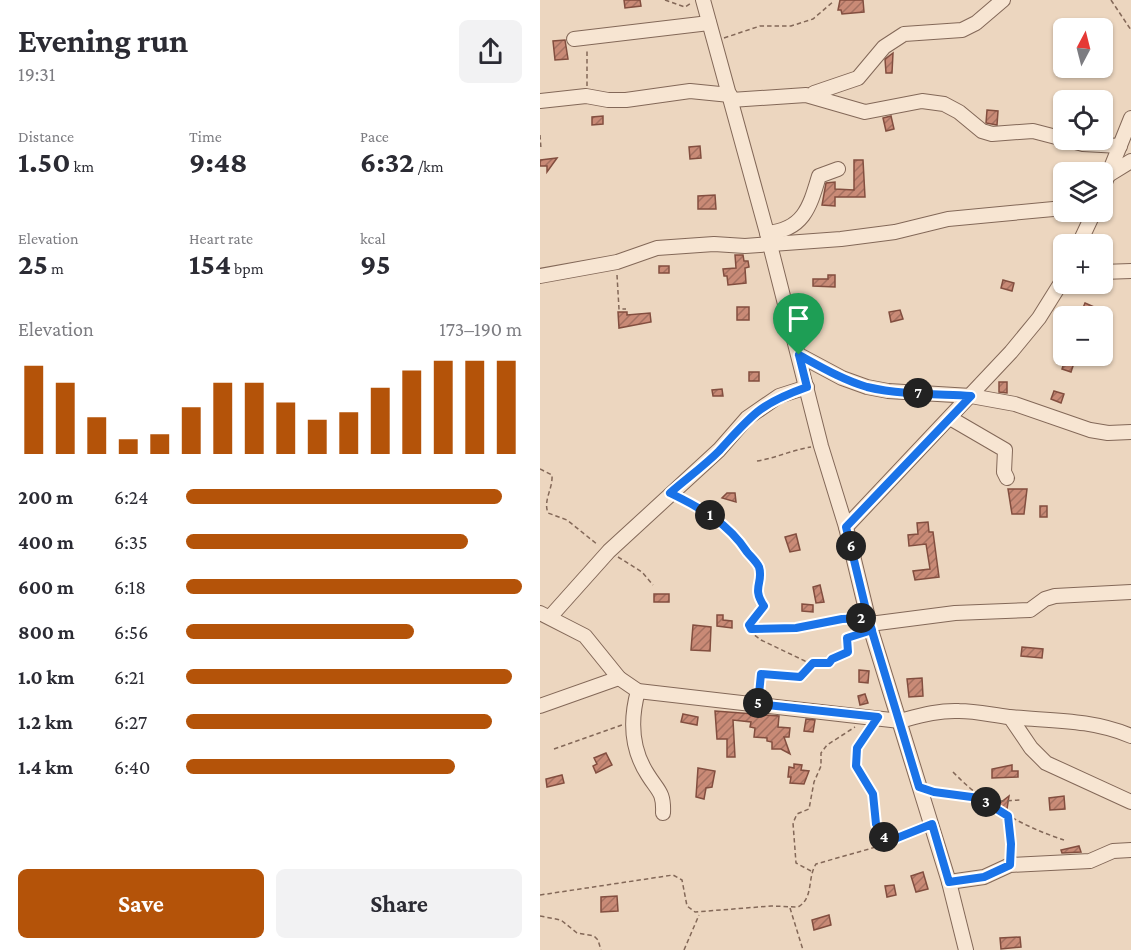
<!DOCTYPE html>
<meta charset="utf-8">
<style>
body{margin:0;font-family:"Crimson Pro",serif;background:#f2f2f3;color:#2b2b33;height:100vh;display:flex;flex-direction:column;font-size:22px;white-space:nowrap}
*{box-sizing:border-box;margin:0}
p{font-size:20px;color:#7c7c81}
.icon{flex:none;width:33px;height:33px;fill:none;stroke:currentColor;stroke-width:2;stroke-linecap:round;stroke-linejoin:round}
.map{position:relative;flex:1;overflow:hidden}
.sheet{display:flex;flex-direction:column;background:#fff;width:540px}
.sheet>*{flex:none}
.needle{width:39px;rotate:7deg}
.fabs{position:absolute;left:513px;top:18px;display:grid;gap:12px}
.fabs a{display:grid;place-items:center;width:60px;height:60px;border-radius:9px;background:#fff;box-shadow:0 2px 4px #0004;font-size:30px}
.pin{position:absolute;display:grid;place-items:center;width:51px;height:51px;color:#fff;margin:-62px -26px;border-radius:50% 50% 50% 0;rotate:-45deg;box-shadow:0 0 6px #0007}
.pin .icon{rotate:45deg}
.km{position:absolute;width:30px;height:30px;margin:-15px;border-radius:50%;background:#222;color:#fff;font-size:16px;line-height:30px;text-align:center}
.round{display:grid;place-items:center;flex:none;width:63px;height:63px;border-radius:9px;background:#f2f2f3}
.overview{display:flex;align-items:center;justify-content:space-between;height:102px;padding:0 18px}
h1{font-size:33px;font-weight:700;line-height:45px}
.figures{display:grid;grid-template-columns:repeat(3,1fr);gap:9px;height:102px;padding:6px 18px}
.figures div{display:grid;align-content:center}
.figures b{font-size:30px;font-weight:700}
.figures small{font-size:16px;font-weight:400}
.figures p{font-size:16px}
.chart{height:168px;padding:12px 18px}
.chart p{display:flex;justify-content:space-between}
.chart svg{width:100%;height:108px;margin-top:6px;stroke:#b45309;stroke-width:6}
.cta{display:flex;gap:12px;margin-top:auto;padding:12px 18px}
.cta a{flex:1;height:69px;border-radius:9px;background:#b45309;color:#fff;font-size:24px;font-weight:700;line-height:69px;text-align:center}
.cta a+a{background:#f2f2f3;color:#2b2b33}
ul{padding:0 18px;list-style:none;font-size:20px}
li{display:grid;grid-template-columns:96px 72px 1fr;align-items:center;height:45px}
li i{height:15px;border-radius:8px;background:#b45309}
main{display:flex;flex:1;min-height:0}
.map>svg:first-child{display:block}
.building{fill:url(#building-hatch);stroke:#824e3f;stroke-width:1.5}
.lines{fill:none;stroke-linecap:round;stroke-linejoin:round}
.minor-casing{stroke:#836858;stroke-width:16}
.path{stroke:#836858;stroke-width:1.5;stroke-dasharray:4.5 3;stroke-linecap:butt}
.minor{stroke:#f7e5d2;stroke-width:14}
.route-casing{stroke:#fff;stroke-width:12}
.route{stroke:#1a73e8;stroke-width:8}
</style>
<main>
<section class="sheet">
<div class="overview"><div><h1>Evening run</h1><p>19:31</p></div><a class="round"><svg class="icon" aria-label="share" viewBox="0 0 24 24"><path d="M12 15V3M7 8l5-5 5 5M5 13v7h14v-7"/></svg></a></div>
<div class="figures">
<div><p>Distance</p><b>1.50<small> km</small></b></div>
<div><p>Time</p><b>9:48</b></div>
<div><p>Pace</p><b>6:32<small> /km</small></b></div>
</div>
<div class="figures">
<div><p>Elevation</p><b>25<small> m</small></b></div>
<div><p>Heart rate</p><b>154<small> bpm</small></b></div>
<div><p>kcal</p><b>95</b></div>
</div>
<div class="chart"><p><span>Elevation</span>173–190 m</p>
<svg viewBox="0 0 160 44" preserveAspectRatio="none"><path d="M5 44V8M15 44V15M25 44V29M35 44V38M45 44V36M55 44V25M65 44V15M75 44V15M85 44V23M95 44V30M105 44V27M115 44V17M125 44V10M135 44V6M145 44V6M155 44V6"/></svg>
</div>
<ul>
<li><b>200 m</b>6:24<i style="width:94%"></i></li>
<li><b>400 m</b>6:35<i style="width:84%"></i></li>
<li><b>600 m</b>6:18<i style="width:100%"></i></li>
<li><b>800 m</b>6:56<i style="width:68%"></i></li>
<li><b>1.0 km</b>6:21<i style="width:97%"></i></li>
<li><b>1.2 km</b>6:27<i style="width:91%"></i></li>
<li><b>1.4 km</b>6:40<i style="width:80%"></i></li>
</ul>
<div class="cta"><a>Save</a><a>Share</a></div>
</section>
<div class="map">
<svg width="591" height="950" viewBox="0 0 591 950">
<defs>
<pattern id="building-hatch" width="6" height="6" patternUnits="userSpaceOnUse" patternTransform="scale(1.5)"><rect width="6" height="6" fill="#c98a76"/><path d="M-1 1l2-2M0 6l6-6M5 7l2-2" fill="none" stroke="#a47060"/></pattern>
</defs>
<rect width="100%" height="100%" fill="#ecd6bf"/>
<g class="building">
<polygon points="84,0 100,0 101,6 85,8"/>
<polygon points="300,0 323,0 324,12 302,14 301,10 298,10"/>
<polygon points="25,40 28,59 15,60 13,41"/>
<polygon points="353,53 352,73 346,73 345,59"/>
<polygon points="447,110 458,111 457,125 446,123"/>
<polygon points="63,116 63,124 52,125 52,117"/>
<polygon points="351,116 354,129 346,131 343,118"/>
<polygon points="160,146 161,158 150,159 149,147"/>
<polygon points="17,158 7,172 7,166 0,166 0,160"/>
<polygon points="314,160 323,160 325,197 295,197 295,206 282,205 286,183 295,182 295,189 314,190"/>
<polygon points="175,195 176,209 158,209 158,196"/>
<polygon points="195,255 203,255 204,261 208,261 209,267 205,268 206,283 188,285 187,276 184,276 183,269 196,268"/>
<rect x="119" y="266" width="10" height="7"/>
<polygon points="288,275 295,275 295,287 273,286 273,279 288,279"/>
<polygon points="463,280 474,283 472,291 461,288"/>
<polygon points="545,303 554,307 551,316 541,313"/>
<rect x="197" y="307" width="12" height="13"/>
<polygon points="360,310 363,319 351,322 349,312"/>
<polygon points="78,312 87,312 87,315 110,313 111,322 79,328"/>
<polygon points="525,360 534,363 531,372 522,369"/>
<rect x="209" y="372" width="10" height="9"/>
<polygon points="459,382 467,382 467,393 459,392"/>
<polygon points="182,389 183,396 173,396 172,390"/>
<polygon points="514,391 524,394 521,403 511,399"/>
<polygon points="468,489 487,489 484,514 472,514"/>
<polygon points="187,493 195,493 196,502 182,498"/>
<rect x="500" y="506" width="7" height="11"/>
<polygon points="388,522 389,532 393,532 399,577 375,580 373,571 390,569 386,544 369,546 368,535 378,534 377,523"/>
<polygon points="256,534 260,550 250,552 245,537"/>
<polygon points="280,585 284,602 276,603 273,587"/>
<rect x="114" y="594" width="15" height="8"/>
<polygon points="262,604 273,605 273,612 262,611"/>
<polygon points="177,615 183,615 183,620 192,621 192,628 177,626"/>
<polygon points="153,625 171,627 170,651 151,650"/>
<polygon points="482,647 503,649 502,658 481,656"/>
<polygon points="319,670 329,671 328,683 319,682"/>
<polygon points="382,678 383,696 369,697 367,679"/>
<polygon points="325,694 328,703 320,705 318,696"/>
<polygon points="175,711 239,716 238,727 250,728 249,737 244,737 250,754 241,749 232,749 232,742 227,741 227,738 214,737 215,728 210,727 211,722 193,720 195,757 187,757 187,739 177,739"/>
<polygon points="143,714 158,717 157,725 141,722"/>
<polygon points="266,719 275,720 273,732 264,731"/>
<polygon points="66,753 72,765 56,773 53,766 57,764 54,758"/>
<polygon points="254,764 262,765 261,770 269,771 264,784 250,783 251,777 248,777 249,767 254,768"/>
<polygon points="472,765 472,771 478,771 478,777 452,778 452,769"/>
<polygon points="158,768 175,771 172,787 166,788 164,799 156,797"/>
<polygon points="22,775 24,783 7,787 6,779"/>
<polygon points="469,796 467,809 455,807"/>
<polygon points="524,796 525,809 510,810 509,798"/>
<polygon points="539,846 541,852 522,853 521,850"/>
<polygon points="383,872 388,889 376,892 371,876"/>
<polygon points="354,885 356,895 347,897 345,886"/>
<polygon points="77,896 78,911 61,912 61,897"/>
<polygon points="289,915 291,925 274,930 272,920"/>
<polygon points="480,937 481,947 461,949 460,938"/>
</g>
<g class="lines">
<g class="minor-casing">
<g id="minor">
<polyline points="163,0 227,233 281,446 306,527 331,630 409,882 426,950"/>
<polyline points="34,39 169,23"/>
<polyline points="274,93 318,78 344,47 364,34 422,30 436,23 463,0"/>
<polyline points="191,100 266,95 325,112 382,101 404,104 419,112 442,131 452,134 493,131 543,144 580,146"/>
<polyline points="0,101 46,96 68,100 86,100 150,91 190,95"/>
<polyline points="570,174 591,161"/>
<polyline points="562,190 591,118"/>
<path d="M227 233C264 230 270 206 279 176L298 169"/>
<polyline points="539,244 554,212"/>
<polyline points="562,272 591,271"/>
<polyline points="0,276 77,262 117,248 174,244 205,246 301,239 355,232 408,219 524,208"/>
<polyline points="259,355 302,378 327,387 348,391 431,396 475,404 550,430 568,433 591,432"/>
<polyline points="410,418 465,450 464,472 467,478"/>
<polyline points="306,527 471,352 499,318 524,278"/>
<path d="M0 613 45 636 79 678 98 691 360 721C379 716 399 710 419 711 436 711 452 715 469 717 511 721 551 719 591 736"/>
<polyline points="10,617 69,551 179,450 207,418 239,396 267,387"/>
<polyline points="330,624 415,613 490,610 505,599 515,596 591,592"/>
<path d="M98 691C90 720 91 749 108 775 118 791 124 792 123 813"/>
<polyline points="0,706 79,678"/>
<polyline points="470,717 491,748 506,763 591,802"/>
<polyline points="409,882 444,877 470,865 550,861 573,851 591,850"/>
</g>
</g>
<g class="path">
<polyline points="125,0 145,7 151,3"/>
<polyline points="571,0 591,30"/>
<polyline points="184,38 220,26 251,26 273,19 294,1"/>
<polyline points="47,86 47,49"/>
<polyline points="0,135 1,149"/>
<polyline points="77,275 79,309 86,309"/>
<path d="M217 461C236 458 252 450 271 447"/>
<path d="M0 469 12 475C13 489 3 500 8 513L27 520 58 545"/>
<path d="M143 500C170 513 191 528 207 552 212 559 219 563 220 572 222 588 211 588 224 606L209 625 213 634 221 640 265 661 280 665 289 663 308 652 307 638 319 634"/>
<polyline points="78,557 102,572 113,585"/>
<polyline points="211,629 256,628 315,618"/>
<polyline points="220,692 221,674 260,677 273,664"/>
<path d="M331 729C301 769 325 762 333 796 338 817 335 822 347 841"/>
<polyline points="14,749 82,725"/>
<path d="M413 772C445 805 481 826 524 840"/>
<polyline points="393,792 460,801 482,800"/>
<polyline points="468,816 471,852"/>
<polyline points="271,871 256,863 253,823 257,814 269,809 274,782 281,766 281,753 287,745 315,727"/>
<path d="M0 895 133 875 142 880 147 906 155 912 231 906 258 907C274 898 267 878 276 864L336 847 380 829"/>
<polyline points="250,908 263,950"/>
<polyline points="0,916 21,920 37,933 54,936 58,940 61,950"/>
<polyline points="144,950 159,915"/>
</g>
<use href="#minor" class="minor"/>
</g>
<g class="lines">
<g class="route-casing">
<path id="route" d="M259 355 267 387C219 404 212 415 179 451 164 466 146 479 130 493 161 508 188 523 207 552 211 557 216 561 219 567 224 583 211 587 224 606L209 625 211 629 256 628 302 619 328 618 379 787 394 792 439 798 468 816 471 844 470 865 444 877 409 882 392 824 347 842 336 824 333 794 316 766 317 748 338 717 218 704 221 674 260 677 273 663H289L292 659 308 652 307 638 332 630 328 618 306 527 431 396C397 394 361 395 327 387 303 380 281 367 259 355"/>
</g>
<use href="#route" class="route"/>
</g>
</svg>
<div class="fabs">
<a><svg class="needle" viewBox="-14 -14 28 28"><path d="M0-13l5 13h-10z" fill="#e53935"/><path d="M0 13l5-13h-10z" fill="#7c7c81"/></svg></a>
<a><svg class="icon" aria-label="locate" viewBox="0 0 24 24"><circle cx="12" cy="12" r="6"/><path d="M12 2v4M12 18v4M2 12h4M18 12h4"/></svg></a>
<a><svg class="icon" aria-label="layers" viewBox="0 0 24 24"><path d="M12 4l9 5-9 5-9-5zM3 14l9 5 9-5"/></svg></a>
<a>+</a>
<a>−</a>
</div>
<div class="pin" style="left:259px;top:355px;background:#1e9e55"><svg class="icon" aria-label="arrive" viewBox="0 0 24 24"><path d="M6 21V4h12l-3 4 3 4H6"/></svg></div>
<b class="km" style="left:170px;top:515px">1</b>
<b class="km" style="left:321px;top:618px">2</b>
<b class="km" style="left:446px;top:802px">3</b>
<b class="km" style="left:344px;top:837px">4</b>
<b class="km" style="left:218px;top:703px">5</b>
<b class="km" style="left:311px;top:546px">6</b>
<b class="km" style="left:378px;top:393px">7</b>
</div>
</main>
